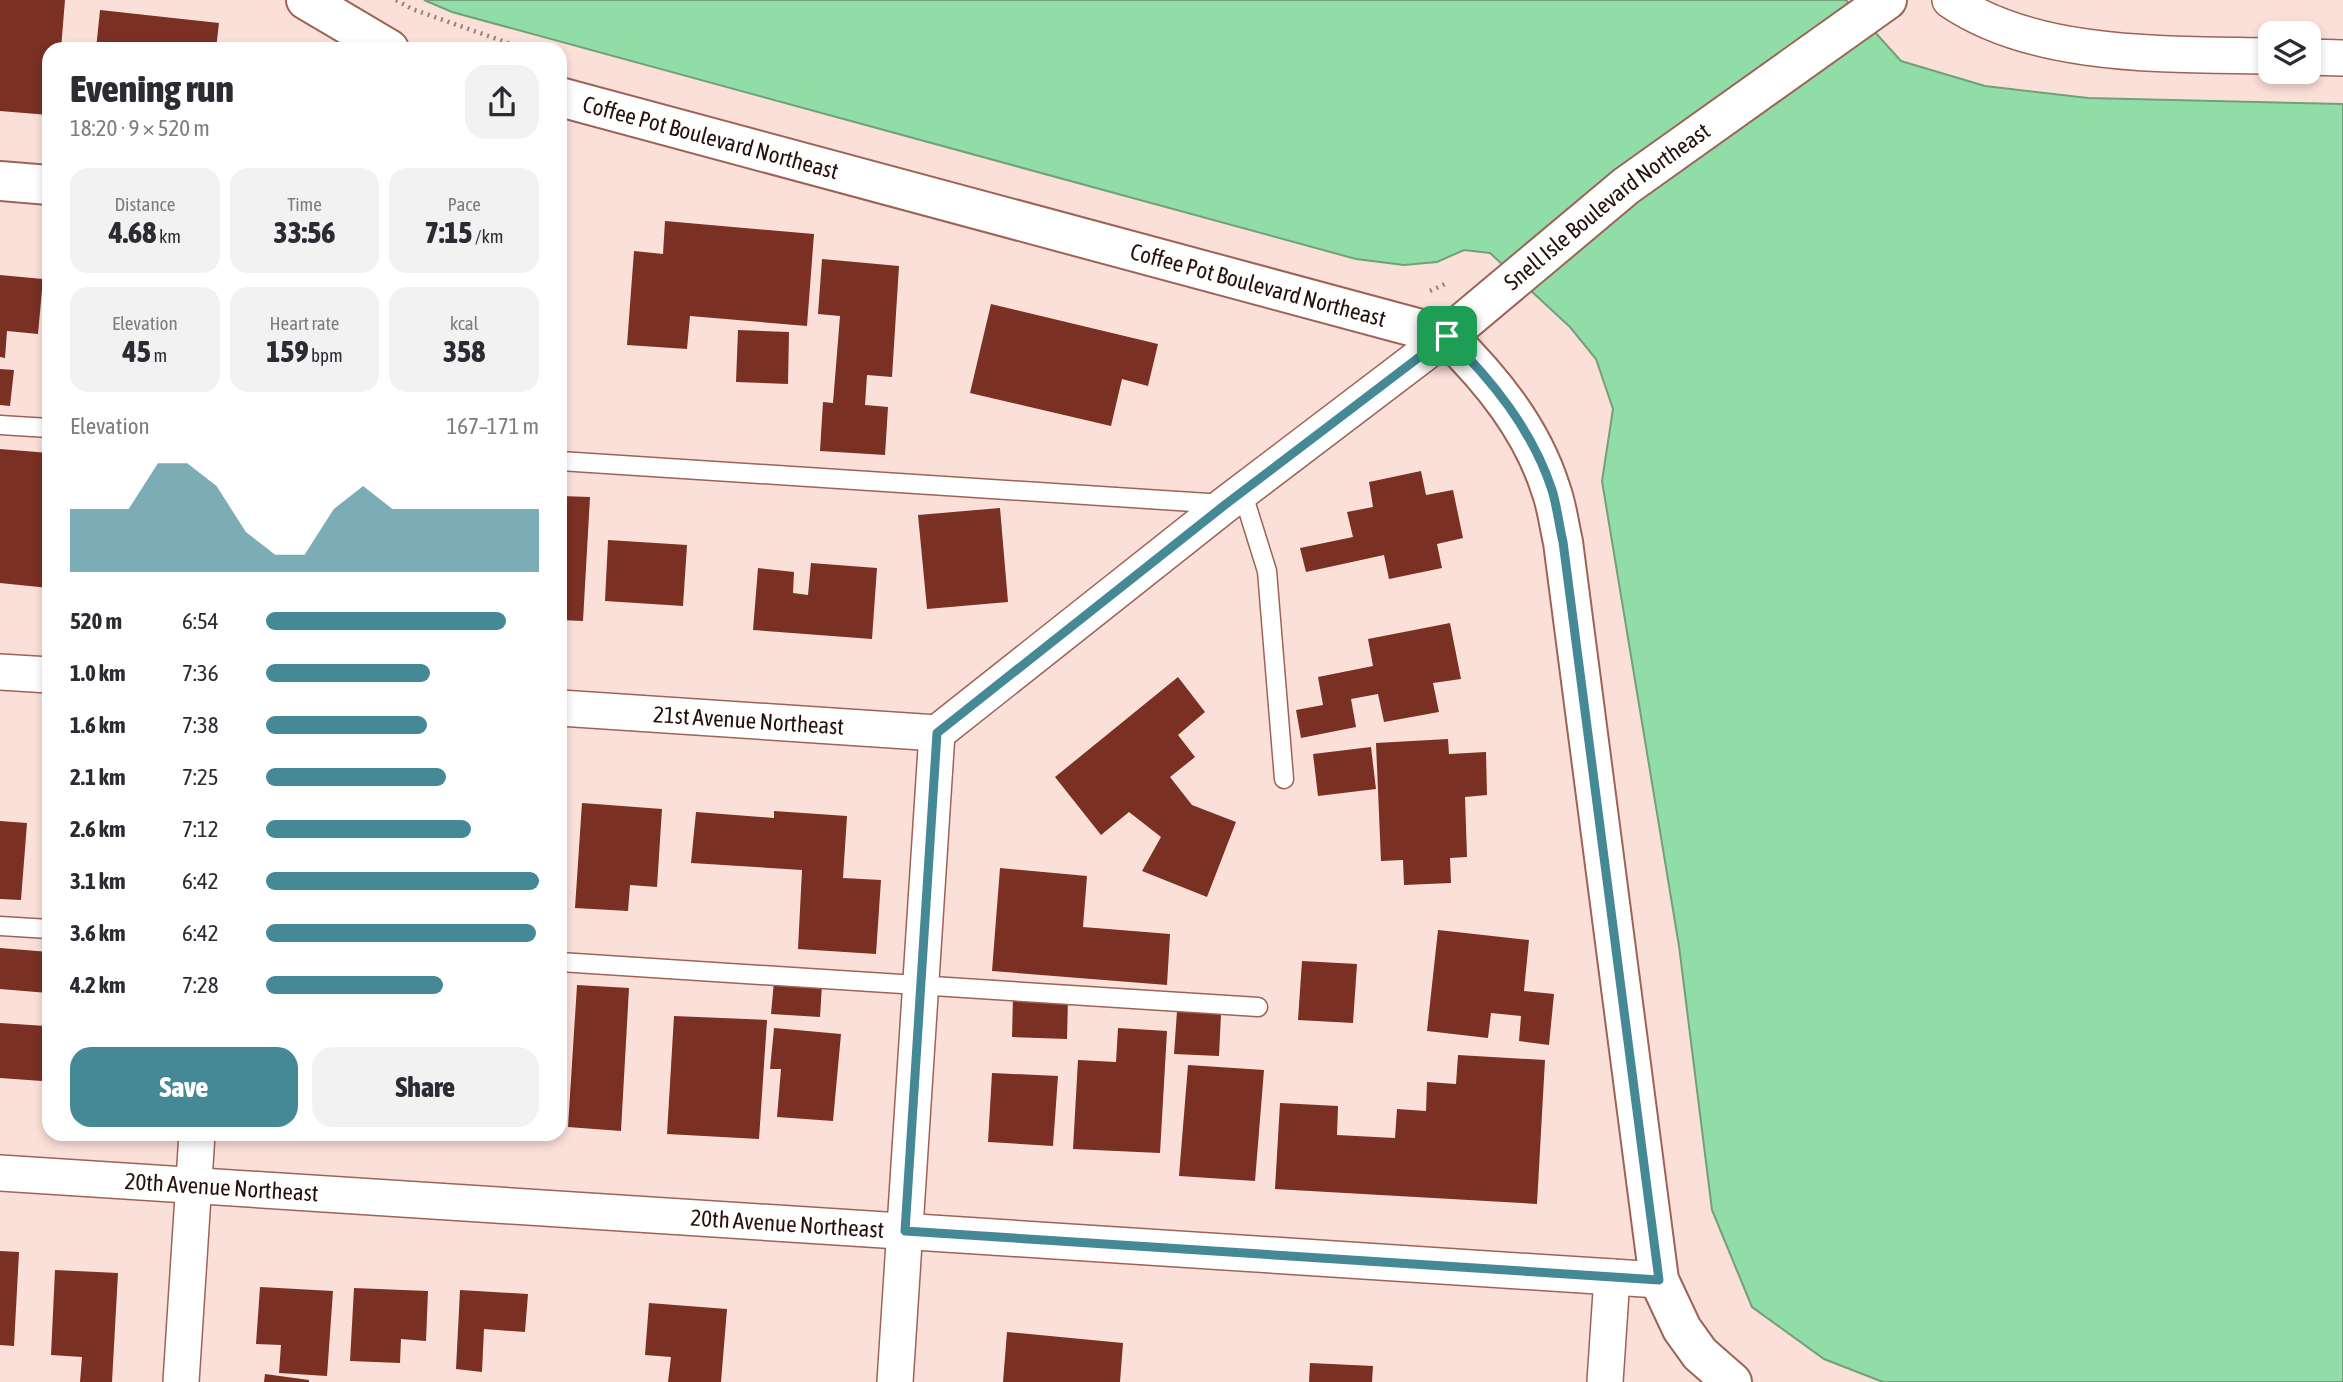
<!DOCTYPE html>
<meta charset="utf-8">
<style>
body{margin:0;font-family:"Asap Condensed",sans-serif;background:#f2f2f3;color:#2b2b33;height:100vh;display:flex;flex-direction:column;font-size:26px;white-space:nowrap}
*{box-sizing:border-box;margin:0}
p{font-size:23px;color:#7c7c81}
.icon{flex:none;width:38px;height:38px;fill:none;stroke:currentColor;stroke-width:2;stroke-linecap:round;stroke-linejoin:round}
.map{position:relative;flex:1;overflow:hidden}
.sheet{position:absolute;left:42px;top:42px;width:525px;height:1099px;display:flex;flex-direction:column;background:#fff;border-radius:21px;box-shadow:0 4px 10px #0003}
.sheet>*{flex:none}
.fabs{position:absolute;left:2258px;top:21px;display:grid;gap:14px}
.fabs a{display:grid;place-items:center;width:63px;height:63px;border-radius:14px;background:#fff;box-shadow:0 4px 10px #0003;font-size:35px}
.pin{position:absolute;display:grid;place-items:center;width:60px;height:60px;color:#fff;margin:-30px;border-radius:14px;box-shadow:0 4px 10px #0006}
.round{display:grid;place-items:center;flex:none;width:74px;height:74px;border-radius:21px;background:#f2f2f3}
.head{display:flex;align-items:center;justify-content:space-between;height:119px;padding:0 28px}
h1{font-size:38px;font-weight:800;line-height:52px}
.metrics{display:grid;grid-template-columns:repeat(3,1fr);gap:10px;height:119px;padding:7px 28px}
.metrics div{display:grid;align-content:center;border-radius:18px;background:#f2f2f3;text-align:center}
.metrics b{font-size:30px;font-weight:800}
.metrics small{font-size:19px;font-weight:400}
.metrics p{font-size:19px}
.chart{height:196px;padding:14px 28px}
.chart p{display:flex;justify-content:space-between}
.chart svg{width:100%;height:126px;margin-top:7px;fill:#458997;opacity:.7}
.action{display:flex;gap:14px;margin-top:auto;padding:14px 28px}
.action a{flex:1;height:80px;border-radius:21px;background:#458997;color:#fff;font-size:28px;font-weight:800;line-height:80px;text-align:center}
.action a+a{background:#f2f2f3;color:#2b2b33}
ul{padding:0 28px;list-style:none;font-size:23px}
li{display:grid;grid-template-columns:112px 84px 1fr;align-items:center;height:52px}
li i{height:18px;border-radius:9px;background:#458997}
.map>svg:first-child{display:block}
.water{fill:#91dda7;stroke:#72a078;stroke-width:2}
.building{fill:#7a3022}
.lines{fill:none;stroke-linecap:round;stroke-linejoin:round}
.service-casing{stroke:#9d6356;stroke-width:21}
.minor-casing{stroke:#9d6356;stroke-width:38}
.tertiary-casing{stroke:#9d6356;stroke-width:42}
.path{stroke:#987f79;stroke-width:4.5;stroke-dasharray:2 5;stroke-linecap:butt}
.service{stroke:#fff;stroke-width:18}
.minor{stroke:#fff;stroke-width:35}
.tertiary{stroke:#fff;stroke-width:38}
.route-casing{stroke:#fff;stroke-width:14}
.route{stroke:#458997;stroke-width:9}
.labels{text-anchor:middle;stroke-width:7;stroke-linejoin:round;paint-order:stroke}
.street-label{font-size:23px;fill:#28110c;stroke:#fff}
</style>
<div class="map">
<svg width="2343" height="1382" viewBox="0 0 2343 1382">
<rect width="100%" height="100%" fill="#fbe0d9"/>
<polygon class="water" points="424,0 1846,0 1901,61 1985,86 2088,98 2343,104 2343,1382 1883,1382 1824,1359 1752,1307 1712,1210 1679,946 1602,481 1613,409 1596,359 1570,327 1490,253 1464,250 1437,262 1404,265 1356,259 452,12"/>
<g class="building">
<polygon points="0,0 65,0 61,49 49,49 49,115 0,111"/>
<polygon points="100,10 219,23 216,49 96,49"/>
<polygon points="665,221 814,234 807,326 690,316 687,349 627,345 634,251 663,254"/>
<polygon points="822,259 899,266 892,377 867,375 865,405 888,407 885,455 820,451 823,402 833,403 840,316 818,314"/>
<polygon points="0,275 43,279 38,334 7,331 5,358 0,357"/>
<polygon points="991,304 1158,344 1148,386 1122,379 1111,426 970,393"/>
<polygon points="738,330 789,332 788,384 736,382"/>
<polygon points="0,369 14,370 10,406 0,405"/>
<polygon points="0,449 49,453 49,588 0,583"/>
<polygon points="1421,471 1426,495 1453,490 1463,538 1437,544 1442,568 1389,579 1384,555 1306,572 1300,548 1353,537 1347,512 1373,507 1369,482"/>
<polygon points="560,496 590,497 583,621 560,620"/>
<polygon points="1000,508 1008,602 927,609 918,515"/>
<polygon points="608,540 687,545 683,606 605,601"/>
<polygon points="811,563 877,568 872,639 753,630 758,568 794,572 793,593 808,595"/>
<polygon points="1450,623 1461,679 1433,683 1439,712 1384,722 1378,694 1351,699 1356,727 1301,738 1296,710 1323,705 1318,677 1373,666 1368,639"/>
<polygon points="1178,677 1205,712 1178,735 1195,757 1170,777 1192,805 1236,822 1207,897 1142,871 1161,837 1129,812 1101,835 1055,777"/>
<polygon points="1448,739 1449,754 1486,752 1487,795 1465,797 1467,857 1450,858 1451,883 1404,885 1403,860 1381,861 1376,743"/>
<polygon points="1371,747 1376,789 1318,796 1313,754"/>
<polygon points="582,803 662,809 657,887 630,885 628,911 575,908"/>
<polygon points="774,811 847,816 843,878 881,880 876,954 798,949 802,870 691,863 696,812 774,818"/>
<polygon points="0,821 27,823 21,900 0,899"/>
<polygon points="1000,868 1087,876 1083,927 1170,934 1167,985 992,971"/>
<polygon points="1438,930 1529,940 1524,991 1554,994 1549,1045 1519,1041 1521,1016 1491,1013 1488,1038 1427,1031"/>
<polygon points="0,948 49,952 48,993 0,989"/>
<polygon points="1302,961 1357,964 1353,1023 1298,1020"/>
<polygon points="774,981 822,985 820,1017 771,1014"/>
<polygon points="577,985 629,988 621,1131 568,1127"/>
<polygon points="1013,997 1068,998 1067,1039 1012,1037"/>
<polygon points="1177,1011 1221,1014 1219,1056 1174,1054"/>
<polygon points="674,1016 767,1020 759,1139 667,1134"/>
<polygon points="0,1023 46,1026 42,1081 0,1078"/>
<polygon points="774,1028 841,1034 833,1121 777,1117 781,1069 770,1069"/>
<polygon points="1118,1028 1167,1031 1160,1153 1073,1149 1078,1060 1116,1062"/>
<polygon points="1458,1055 1545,1060 1537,1204 1275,1189 1280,1103 1338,1106 1337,1135 1395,1138 1397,1109 1426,1111 1427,1082 1456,1084"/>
<polygon points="1188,1065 1264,1070 1255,1181 1179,1176"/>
<polygon points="992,1073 1058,1076 1053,1146 988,1142"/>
<polygon points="0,1251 19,1252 14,1346 0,1345"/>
<polygon points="55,1270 118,1273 112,1382 80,1382 82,1357 51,1355"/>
<polygon points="260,1287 333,1291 327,1376 279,1373 281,1345 256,1344"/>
<polygon points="354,1288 428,1291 426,1341 401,1339 400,1363 350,1361"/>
<polygon points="460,1290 528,1294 525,1332 484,1329 482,1372 456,1369"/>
<polygon points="649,1303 727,1309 721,1382 668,1382 671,1357 645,1355"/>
<polygon points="1007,1332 1123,1343 1120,1382 1003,1382"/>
<polygon points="1310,1363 1373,1366 1372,1382 1309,1382"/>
<polygon points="265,1374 309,1380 309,1382 264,1382"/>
</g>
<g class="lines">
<g class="service-casing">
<g id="service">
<polyline points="0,425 49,428"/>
<polyline points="560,461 1224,504"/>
<polyline points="1242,491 1267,571 1284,779"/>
<polyline points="0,926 49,929"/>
<polyline points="560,962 1258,1007"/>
</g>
</g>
<g class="minor-casing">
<g id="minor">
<path d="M1950 0C2036 59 2168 54 2270 56"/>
<polyline points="2308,57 2343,58"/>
<polyline points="0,672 49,675"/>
<path id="s1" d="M560 708 937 733"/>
<polyline points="937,733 1226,504 1447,336"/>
<path id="s2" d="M0 1173 1659 1280"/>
<polyline points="181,1382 197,1134"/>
<polyline points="895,1382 937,733"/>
<polyline points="1605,1382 1612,1277"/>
</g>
</g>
<g class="tertiary-casing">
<g id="tertiary">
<polyline points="306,0 389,49"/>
<path id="s3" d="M560 97 1447 336C1491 379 1532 429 1551 490 1557 506 1559 525 1563 542L1659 1280 1682 1329 1700 1354 1732 1382"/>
<polyline points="0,181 49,185"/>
<path id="s4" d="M1447 336 1626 186 1887 0"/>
</g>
</g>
<g class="path">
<polyline points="396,0 412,9 525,49"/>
<polyline points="1430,291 1447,283"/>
</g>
<use href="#service" class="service"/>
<use href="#minor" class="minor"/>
<use href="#tertiary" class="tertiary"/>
</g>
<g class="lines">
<g class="route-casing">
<path id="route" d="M1447 336C1491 379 1532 429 1552 490 1557 506 1559 525 1563 542L1659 1280 905 1231 937 733 1226 504Z"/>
</g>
<use href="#route" class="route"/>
</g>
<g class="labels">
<g class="street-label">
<text dy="8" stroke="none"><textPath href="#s3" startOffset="156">Coffee Pot Boulevard Northeast</textPath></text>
<text dy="8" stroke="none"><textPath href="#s4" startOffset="206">Snell Isle Boulevard Northeast</textPath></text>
<text dy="8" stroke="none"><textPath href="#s3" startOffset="723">Coffee Pot Boulevard Northeast</textPath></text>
<text dy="8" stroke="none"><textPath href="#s1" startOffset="189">21st Avenue Northeast</textPath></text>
<text dy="8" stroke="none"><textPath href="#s2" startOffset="222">20th Avenue Northeast</textPath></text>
<text dy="8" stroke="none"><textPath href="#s2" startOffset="789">20th Avenue Northeast</textPath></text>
</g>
</g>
</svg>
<div class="fabs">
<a><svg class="icon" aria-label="layers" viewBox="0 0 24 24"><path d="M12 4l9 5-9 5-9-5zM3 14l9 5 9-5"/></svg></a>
</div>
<div class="pin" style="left:1447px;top:336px;background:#1e9e55"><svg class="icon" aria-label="arrive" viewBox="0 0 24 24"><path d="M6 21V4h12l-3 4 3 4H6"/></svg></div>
<section class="sheet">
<div class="head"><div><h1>Evening run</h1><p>18:20 · 9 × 520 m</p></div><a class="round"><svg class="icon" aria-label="share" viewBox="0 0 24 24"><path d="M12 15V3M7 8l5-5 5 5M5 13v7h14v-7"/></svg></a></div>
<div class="metrics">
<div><p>Distance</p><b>4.68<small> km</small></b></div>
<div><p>Time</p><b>33:56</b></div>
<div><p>Pace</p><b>7:15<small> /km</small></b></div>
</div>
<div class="metrics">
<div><p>Elevation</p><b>45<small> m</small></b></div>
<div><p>Heart rate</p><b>159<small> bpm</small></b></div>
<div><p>kcal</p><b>358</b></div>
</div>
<div class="chart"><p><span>Elevation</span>167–171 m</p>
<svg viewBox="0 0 160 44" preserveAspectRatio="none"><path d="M0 44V22L10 22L20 22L30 6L40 6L50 14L60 30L70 38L80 38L90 22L100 14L110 22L120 22L130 22L140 22L150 22L160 22V44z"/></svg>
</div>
<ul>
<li><b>520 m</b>6:54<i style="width:88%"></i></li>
<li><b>1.0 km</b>7:36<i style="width:60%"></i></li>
<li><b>1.6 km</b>7:38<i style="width:59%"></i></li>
<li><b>2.1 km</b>7:25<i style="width:66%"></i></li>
<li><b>2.6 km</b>7:12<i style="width:75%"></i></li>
<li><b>3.1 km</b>6:42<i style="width:100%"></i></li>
<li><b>3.6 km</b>6:42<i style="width:99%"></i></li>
<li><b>4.2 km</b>7:28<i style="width:65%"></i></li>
</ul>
<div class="action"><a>Save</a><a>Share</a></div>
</section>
</div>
